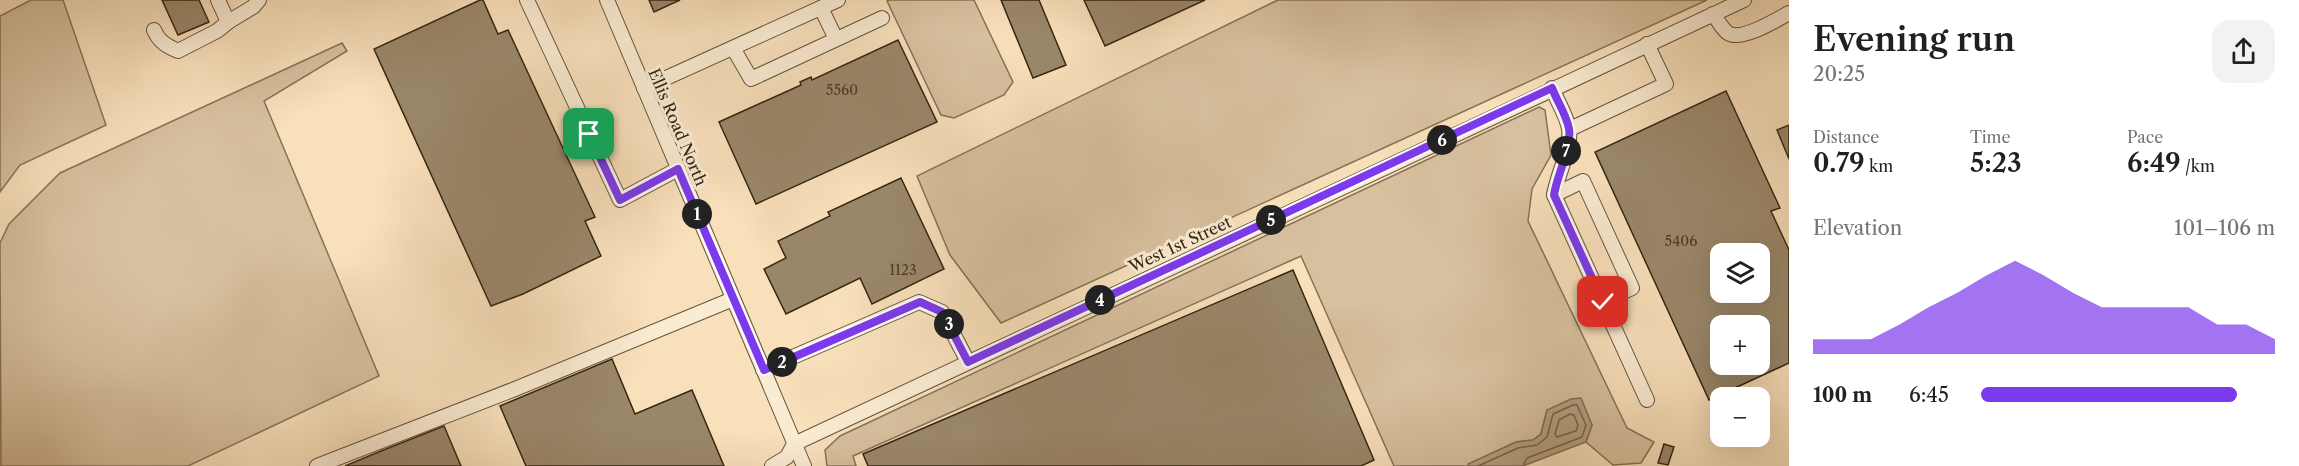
<!DOCTYPE html>
<meta charset="utf-8">
<style>
body{margin:0;font-family:"Libre Caslon Text",serif;background:#f2f2f2;color:#202124;height:100vh;display:flex;flex-direction:column;font-size:22px;white-space:nowrap}
*{box-sizing:border-box;margin:0}
p{font-size:20px;color:#757577}
.icon{flex:none;width:33px;height:33px;fill:none;stroke:currentColor;stroke-width:2;stroke-linecap:round;stroke-linejoin:round}
.map{position:relative;flex:1;overflow:hidden}
.panel{display:flex;flex-direction:column;background:#fff;width:510px}
.panel>*{flex:none}
.buttons{position:absolute;left:1710px;top:243px;display:grid;gap:12px}
.buttons a{display:grid;place-items:center;width:60px;height:60px;border-radius:12px;background:#fff;box-shadow:0 6px 24px #0002;font-size:30px}
.pin{position:absolute;display:grid;place-items:center;width:51px;height:51px;color:#fff;margin:-26px;border-radius:12px;box-shadow:0 3px 9px #0006}
.km{position:absolute;width:30px;height:30px;margin:-15px;border-radius:50%;background:#222;color:#fff;font-size:16px;line-height:30px;text-align:center}
.round{display:grid;place-items:center;flex:none;width:63px;height:63px;border-radius:18px;background:#f2f2f2}
.overview{display:flex;align-items:center;justify-content:space-between;height:102px;padding:0 24px}
h1{font-size:33px;font-weight:600;line-height:45px}
.metrics{display:grid;grid-template-columns:repeat(3,1fr);gap:9px;height:102px;padding:6px 24px}
.metrics div{display:grid;align-content:center}
.metrics b{font-size:26px;font-weight:600}
.metrics small{font-size:16px;font-weight:400}
.metrics p{font-size:16px}
.chart{height:168px;padding:12px 24px}
.chart p{display:flex;justify-content:space-between}
.chart svg{width:100%;height:108px;margin-top:6px;fill:#7c3aed;opacity:.7}
ul{padding:0 24px;list-style:none;font-size:20px}
li{display:grid;grid-template-columns:96px 72px 1fr;align-items:center;height:45px}
li i{height:15px;border-radius:8px;background:#7c3aed}
main{display:flex;flex:1;min-height:0}
.map>svg:first-child{display:block}
.green{fill:#d7c09e;stroke:#867358;stroke-width:1.5}
.water{fill:#b6a182;stroke:#827055;stroke-width:1.5}
.lines{fill:none;stroke-linecap:round;stroke-linejoin:round}
.shore{stroke:#76644a;stroke-width:1.5}
.building{fill:#9a876a;stroke:#352612;stroke-width:1.5;fill-rule:evenodd}
.minor-casing{stroke:#66543c;stroke-width:16}
.minor{stroke:#faebd3;stroke-width:14}
.route-casing{stroke:#fff;stroke-width:12}
.route{stroke:#7c3aed;stroke-width:8}
.labels{text-anchor:middle;stroke-width:6;stroke-linejoin:round;paint-order:stroke}
.number-label{font-size:14px;fill:#4e3e28}
.street-label{font-size:16px;fill:#352612;stroke:#faebd3}
</style>
<main>
<div class="map">
<svg width="1789" height="466" viewBox="0 0 1789 466">
<rect width="100%" height="100%" fill="#f8e0bb"/>
<filter id="stains"><feTurbulence type="fractalNoise" baseFrequency=".00333" numOctaves="4"/><feColorMatrix values="0 0 0 0 .2 0 0 0 0 .09 0 0 0 0 .02 0 0 0 .5 -.17"/></filter>
<radialGradient id="worn" r=".72"><stop offset=".6" stop-color="#630" stop-opacity="0"/><stop offset="1" stop-color="#630" stop-opacity=".3"/></radialGradient>
<g class="green">
<polygon points="31,0 63,0 106,125 20,165 0,192 0,16"/>
<polygon points="890,0 974,0 1013,82 1004,95 954,118 941,115 887,1"/>
<polygon points="1278,0 1707,0 1001,323 950,255 917,176"/>
<polygon points="342,43 347,51 264,101 379,376 188,466 1,466 0,243 9,224 60,173"/>
<polygon points="1539,107 1545,110 1551,155 1532,189 1528,221 1627,428 1654,442 1641,463 1613,465 1586,442 1592,425 1547,410 1541,434 1533,440 1516,442 1469,464 1469,466 1394,466 1301,256 853,456 856,466 827,466 825,450 840,436"/>
</g>
<polygon class="water" points="1581,398 1592,425 1586,442 1523,466 1469,466 1468,464 1516,442 1533,440 1541,434 1547,410 1571,399"/>
<g class="lines">
<g class="shore">
<polygon points="1570,414 1574,415 1578,425 1576,431 1557,437 1555,434 1559,420"/>
<polyline points="1478,466 1518,448 1537,445 1547,437 1553,414 1573,405 1577,405 1586,425 1582,437 1527,458 1523,466"/>
</g>
</g>
<g class="building">
<polygon points="162,0 199,0 209,22 178,35"/>
<polygon points="480,0 483,0 498,34 508,30 595,217 585,221 601,256 523,294 491,306 374,49"/>
<polygon points="649,0 680,0 654,12"/>
<polygon points="1001,0 1039,0 1066,65 1033,78"/>
<polygon points="1084,0 1205,0 1105,46"/>
<polygon points="898,40 937,122 756,204 719,122 801,85 800,82 811,77 812,80"/>
<path d="M1726 91 1780 208 1771 211 1789 250V363L1709 400 1595 152ZM1720 254H1760V292H1720ZM1720 326H1760V364H1720Z"/>
<polygon points="1789,125 1789,159 1777,130"/>
<polygon points="901,178 944,269 872,304 860,278 786,314 764,269 786,258 778,241 830,216 828,212"/>
<polygon points="1293,270 1374,460 1361,466 868,466 863,454"/>
<polygon points="612,359 635,414 692,390 724,466 526,466 500,406"/>
<polygon points="444,426 461,466 345,466 381,451"/>
<polygon points="1664,444 1674,447 1668,465 1658,463"/>
</g>
<g class="lines">
<g class="minor-casing">
<g id="minor">
<polyline points="527,0 620,200 678,169"/>
<polyline points="607,0 804,466"/>
<polyline points="821,8 836,39"/>
<path d="M1713 14C1718 20 1722 29 1728 33 1741 42 1776 20 1789 13"/>
<polyline points="228,22 253,7 259,0"/>
<path d="M154 30C159 42 167 46 178 51L217 31 228 22 218 0"/>
<polyline points="733,48 751,79 882,18"/>
<polyline points="644,88 838,0"/>
<path d="M1552 88C1557 101 1567 116 1569 129 1572 147 1557 175 1554 195L1647 400"/>
<polyline points="1570,129 1666,84 1647,44"/>
<polyline points="1554,195 1583,181 1632,288 1603,301"/>
<polyline points="763,370 919,302 942,312 968,362"/>
<polyline points="317,466 515,389 733,299"/>
<polyline points="772,466 787,457 794,444 1744,0"/>
</g>
</g>
<use href="#minor" class="minor"/>
</g>
<g class="lines">
<g class="route-casing">
<path id="route" d="M589 134 620 200 678 169 764 370 920 302 942 312 968 362 1552 88C1557 101 1567 116 1569 129 1572 147 1557 175 1554 195L1603 302"/>
</g>
<use href="#route" class="route"/>
</g>
<g class="labels">
<g class="number-label">
<text x="842" y="95">5560</text>
<text x="1681" y="246">5406</text>
<text x="903" y="275">1123</text>
</g>
<g class="street-label">
<text transform="translate(678 127) rotate(67)" y="6">Ellis Road North</text>
<text transform="translate(1180 244) rotate(-25)" y="6">West 1st Street</text>
</g>
</g>
<rect width="100%" height="100%" filter="url(#stains)"/>
<rect width="100%" height="100%" fill="url(#worn)"/>
</svg>
<div class="buttons">
<a><svg class="icon" aria-label="layers" viewBox="0 0 24 24"><path d="M12 4l9 5-9 5-9-5zM3 14l9 5 9-5"/></svg></a>
<a>+</a>
<a>−</a>
</div>
<div class="pin" style="left:589px;top:134px;background:#1e9e55"><svg class="icon" aria-label="arrive" viewBox="0 0 24 24"><path d="M6 21V4h12l-3 4 3 4H6"/></svg></div>
<div class="pin" style="left:1603px;top:302px;background:#d93025"><svg class="icon" aria-label="check" viewBox="0 0 24 24"><path d="M5 12l5 5 9-10"/></svg></div>
<b class="km" style="left:697px;top:214px">1</b>
<b class="km" style="left:782px;top:362px">2</b>
<b class="km" style="left:949px;top:324px">3</b>
<b class="km" style="left:1100px;top:300px">4</b>
<b class="km" style="left:1271px;top:220px">5</b>
<b class="km" style="left:1442px;top:140px">6</b>
<b class="km" style="left:1566px;top:151px">7</b>
</div>
<section class="panel">
<div class="overview"><div><h1>Evening run</h1><p>20:25</p></div><a class="round"><svg class="icon" aria-label="share" viewBox="0 0 24 24"><path d="M12 15V3M7 8l5-5 5 5M5 13v7h14v-7"/></svg></a></div>
<div class="metrics">
<div><p>Distance</p><b>0.79<small> km</small></b></div>
<div><p>Time</p><b>5:23</b></div>
<div><p>Pace</p><b>6:49<small> /km</small></b></div>
</div>
<div class="chart"><p><span>Elevation</span>101–106 m</p>
<svg viewBox="0 0 160 44" preserveAspectRatio="none"><path d="M0 44V38L10 38L20 38L30 32L40 25L50 19L60 12L70 6L80 12L90 19L100 25L110 25L120 25L130 25L140 32L150 32L160 38V44z"/></svg>
</div>
<ul>
<li><b>100 m</b>6:45<i style="width:87%"></i></li>
</ul>
</section>
</main>
